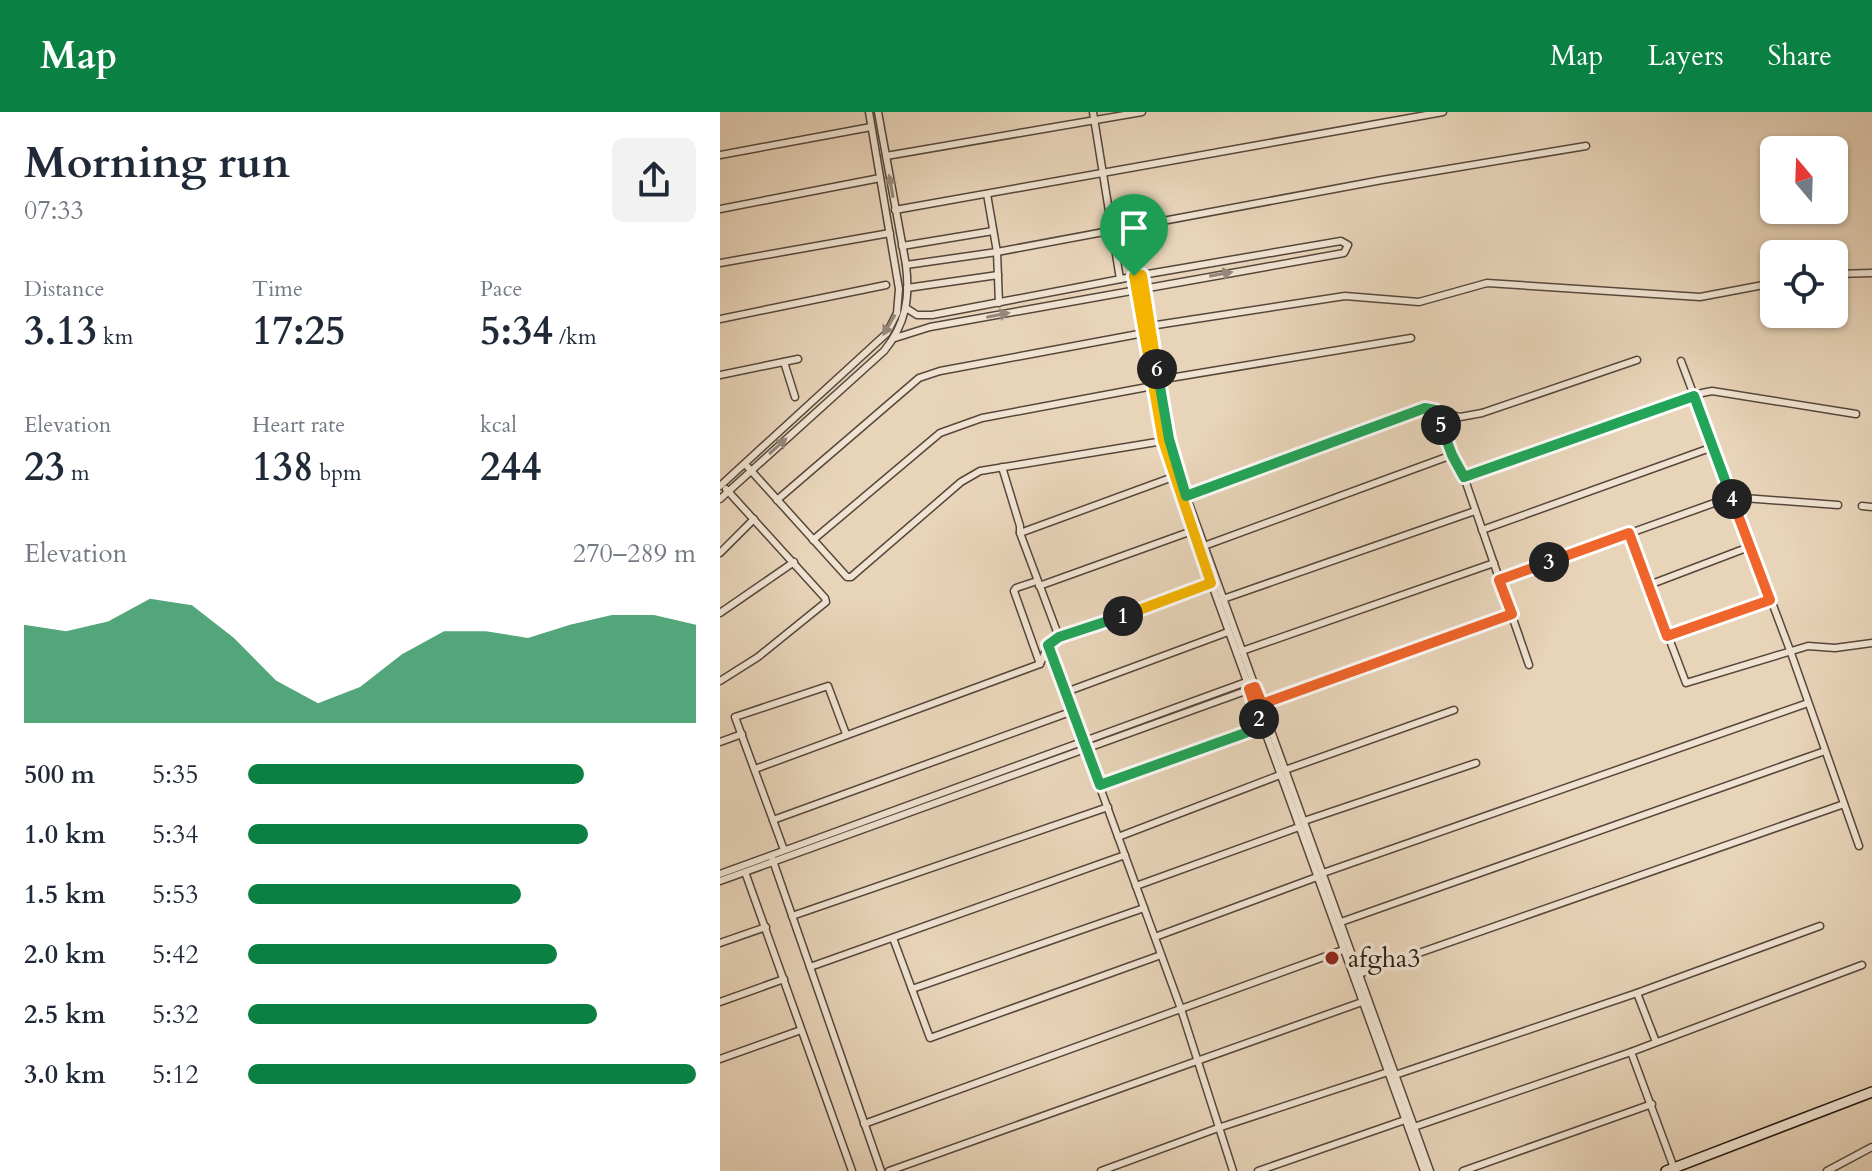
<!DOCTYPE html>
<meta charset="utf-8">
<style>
body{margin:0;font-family:Cardo,serif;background:#f2f2f3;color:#1f2937;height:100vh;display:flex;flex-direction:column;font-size:30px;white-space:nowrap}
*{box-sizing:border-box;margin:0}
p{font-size:26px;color:#747a83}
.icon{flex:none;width:44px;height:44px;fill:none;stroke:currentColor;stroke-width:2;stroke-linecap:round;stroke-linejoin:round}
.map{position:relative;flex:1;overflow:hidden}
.drawer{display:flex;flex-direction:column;background:#fff;width:720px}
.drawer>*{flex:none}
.needle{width:52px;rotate:341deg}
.fabs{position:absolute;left:1040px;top:24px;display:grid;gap:16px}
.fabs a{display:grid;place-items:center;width:88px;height:88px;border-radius:12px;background:#fff;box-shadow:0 2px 6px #0004;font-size:40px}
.pin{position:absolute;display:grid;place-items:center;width:68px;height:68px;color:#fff;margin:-82px -34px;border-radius:50% 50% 50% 0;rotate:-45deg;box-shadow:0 0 8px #0007}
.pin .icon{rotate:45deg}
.km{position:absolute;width:40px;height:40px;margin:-20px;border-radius:50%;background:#222;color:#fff;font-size:22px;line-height:40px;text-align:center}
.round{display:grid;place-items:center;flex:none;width:84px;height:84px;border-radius:12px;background:#f2f2f3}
.head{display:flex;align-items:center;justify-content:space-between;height:136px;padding:0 24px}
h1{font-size:44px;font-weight:600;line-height:60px}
.stats{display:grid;grid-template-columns:repeat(3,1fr);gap:12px;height:136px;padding:8px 24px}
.stats div{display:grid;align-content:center}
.stats b{font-size:40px;font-weight:600}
.stats small{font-size:22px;font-weight:400}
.stats p{font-size:22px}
.chart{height:224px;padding:16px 24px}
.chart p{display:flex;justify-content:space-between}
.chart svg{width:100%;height:144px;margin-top:8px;fill:#0b8043;opacity:.7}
ul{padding:0 24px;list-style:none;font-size:26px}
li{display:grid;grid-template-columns:128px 96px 1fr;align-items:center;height:60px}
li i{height:20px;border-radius:10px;background:#0b8043}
header{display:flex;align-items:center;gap:48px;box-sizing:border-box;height:112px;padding:0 40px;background:#0b8043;color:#fff}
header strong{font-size:38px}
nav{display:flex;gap:44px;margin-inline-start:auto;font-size:28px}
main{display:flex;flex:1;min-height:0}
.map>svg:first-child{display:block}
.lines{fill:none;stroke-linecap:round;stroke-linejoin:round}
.minor-casing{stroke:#56473b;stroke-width:9}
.secondary-casing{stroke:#251811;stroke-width:12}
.minor{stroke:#f0e3d2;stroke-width:6}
.secondary{stroke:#f0e3d2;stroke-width:9}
.oneway{fill:#95887b}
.split-1-casing{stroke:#fff;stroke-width:16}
.split-2-casing{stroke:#fff;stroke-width:16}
.split-3-casing{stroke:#fff;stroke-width:16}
.split-4-casing{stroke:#fff;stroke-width:16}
.split-5-casing{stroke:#fff;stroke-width:16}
.split-6-casing{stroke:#fff;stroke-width:16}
.split-7-casing{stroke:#fff;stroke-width:16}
.split-1{stroke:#f5b400;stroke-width:10}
.split-2{stroke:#22a559;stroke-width:10}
.split-3{stroke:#f0652b;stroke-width:10}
.split-4{stroke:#f0652b;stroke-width:10}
.split-5{stroke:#22a559;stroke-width:10}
.split-6{stroke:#22a559;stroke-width:10}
.split-7{stroke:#f5b400;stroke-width:10}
.poi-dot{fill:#8f2418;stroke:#f0e3d2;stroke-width:3}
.labels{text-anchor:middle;stroke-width:7;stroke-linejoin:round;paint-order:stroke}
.poi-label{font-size:26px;fill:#251811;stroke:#f0e3d2;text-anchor:start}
</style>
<header>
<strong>Map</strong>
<nav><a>Map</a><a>Layers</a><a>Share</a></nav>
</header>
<main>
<section class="drawer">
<div class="head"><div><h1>Morning run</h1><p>07:33</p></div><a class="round"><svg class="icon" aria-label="share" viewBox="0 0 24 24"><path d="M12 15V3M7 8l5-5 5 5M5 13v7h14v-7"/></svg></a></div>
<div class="stats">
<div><p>Distance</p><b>3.13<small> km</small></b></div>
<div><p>Time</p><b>17:25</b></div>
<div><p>Pace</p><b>5:34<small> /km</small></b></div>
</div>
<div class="stats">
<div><p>Elevation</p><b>23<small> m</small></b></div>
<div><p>Heart rate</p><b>138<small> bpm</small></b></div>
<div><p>kcal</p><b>244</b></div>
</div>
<div class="chart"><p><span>Elevation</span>270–289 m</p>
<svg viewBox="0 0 160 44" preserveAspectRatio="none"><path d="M0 44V14L10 16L20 13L30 6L40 8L50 18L60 31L70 38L80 33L90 23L100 16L110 16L120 18L130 14L140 11L150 11L160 14V44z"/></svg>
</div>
<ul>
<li><b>500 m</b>5:35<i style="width:75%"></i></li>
<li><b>1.0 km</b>5:34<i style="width:76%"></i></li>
<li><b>1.5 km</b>5:53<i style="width:61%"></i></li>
<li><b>2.0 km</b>5:42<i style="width:69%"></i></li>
<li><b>2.5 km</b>5:32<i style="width:78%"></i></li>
<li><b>3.0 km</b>5:12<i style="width:100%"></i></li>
</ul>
</section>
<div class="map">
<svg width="1152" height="1059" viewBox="0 0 1152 1059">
<rect width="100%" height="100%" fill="#e8d4b9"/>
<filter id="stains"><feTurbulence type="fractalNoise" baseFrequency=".0025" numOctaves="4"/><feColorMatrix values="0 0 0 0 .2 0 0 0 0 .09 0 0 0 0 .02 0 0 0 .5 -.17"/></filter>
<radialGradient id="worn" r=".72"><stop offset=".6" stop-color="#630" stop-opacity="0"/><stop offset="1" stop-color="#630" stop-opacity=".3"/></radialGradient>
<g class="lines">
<g class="minor-casing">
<g id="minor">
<polyline points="373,0 400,167"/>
<polyline points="0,43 151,15"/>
<polyline points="166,44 422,0"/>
<polyline points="267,82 277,140 279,191"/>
<polyline points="0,97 160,66"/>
<polyline points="175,98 723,0"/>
<polyline points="182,134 273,119"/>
<polyline points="0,151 170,121"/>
<polyline points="186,153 277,140 662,68 866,34"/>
<polyline points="1114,162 1152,161"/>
<polyline points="422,163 449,327 459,364 710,1059"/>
<polyline points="414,164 443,329 453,365 704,1059"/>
<polyline points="187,176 278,163"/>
<polyline points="0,207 166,173"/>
<polyline points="430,214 625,184 699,190 767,171 980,185 1054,171"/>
<polyline points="175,226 210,215 624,141 628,133 621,129 422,163 212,203 197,203 186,196"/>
<polyline points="961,249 1071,541 1139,734"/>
<polyline points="64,250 75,285"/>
<polyline points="0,263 78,247"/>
<polyline points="438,268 691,226"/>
<polyline points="715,298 732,343 744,365 809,553"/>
<polyline points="25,352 127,465 131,465 241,370 260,359 443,329"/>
<polyline points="282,355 300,414 300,421 339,525 328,533 461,897 513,1059"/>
<polyline points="744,365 982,281 992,279 1136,302"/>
<polyline points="0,374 167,221 177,201 179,177 149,0"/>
<polyline points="466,384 705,296 740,305 762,301 917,248"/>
<path d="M0 387 164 239C186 212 190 186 186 153L158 0"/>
<polyline points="57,388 199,266 220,259 424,221"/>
<polyline points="1142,394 1152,395"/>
<polyline points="762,418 993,335"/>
<polyline points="300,421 453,365"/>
<polyline points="909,421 966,571 1088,534 1115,536 1152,531"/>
<polyline points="93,428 220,321 262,306 433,274"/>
<polyline points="484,434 732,343"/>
<polyline points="0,441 34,407"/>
<polyline points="779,468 1011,385 1118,393"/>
<polyline points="317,469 296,476 294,479 320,552"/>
<polyline points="929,473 1029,435"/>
<polyline points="319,474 472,419"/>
<polyline points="503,487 755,399"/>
<polyline points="0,501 74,450"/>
<polyline points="947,524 1050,488"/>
<polyline points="339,525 491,471"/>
<polyline points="522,539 774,451"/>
<polyline points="0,569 38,545 106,490 105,486 6,377"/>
<polyline points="346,580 508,520"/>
<polyline points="542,592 792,502"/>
<polyline points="0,630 22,622"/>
<polyline points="35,657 320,552 328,534"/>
<polyline points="565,658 734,598"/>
<polyline points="380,673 542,615"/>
<polyline points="53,708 353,599"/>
<polyline points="584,709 756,651"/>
<polyline points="398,725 560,663"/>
<polyline points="64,738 15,605 108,574 126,622"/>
<polyline points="52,746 161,1059"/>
<polyline points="25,760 132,1059"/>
<polyline points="603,761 1088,591"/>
<polyline points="0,762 529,569"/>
<polyline points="0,769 531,577"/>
<polyline points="416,774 579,715"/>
<polyline points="72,804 388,695"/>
<polyline points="621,810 1105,639"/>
<polyline points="435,825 597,765"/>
<polyline points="173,826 210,926 441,843"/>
<polyline points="0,831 46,815"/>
<polyline points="90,855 405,743"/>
<polyline points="639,862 1124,692"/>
<polyline points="192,877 424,796"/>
<polyline points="917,881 936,930"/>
<polyline points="0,890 64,867"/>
<polyline points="911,940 954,1056"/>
<polyline points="0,947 81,918"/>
<polyline points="675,963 917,881 1100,814"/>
<polyline points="144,1012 623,838"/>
<polyline points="694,1015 911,940 1142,853"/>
<polyline points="169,1059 642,890"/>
<polyline points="381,1059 498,1016 668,960"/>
<polyline points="538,1059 685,1008"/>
<polyline points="743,1059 932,992"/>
<polyline points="1107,1059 1152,1035"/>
</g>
</g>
<g class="secondary-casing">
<polyline id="secondary" points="946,1059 1152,980"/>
</g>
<use href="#minor" class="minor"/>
<use href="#secondary" class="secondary"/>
</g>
<defs><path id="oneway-solid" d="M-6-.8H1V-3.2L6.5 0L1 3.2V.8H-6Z" transform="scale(2)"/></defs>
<g class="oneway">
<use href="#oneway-solid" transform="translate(171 74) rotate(-100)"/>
<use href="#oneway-solid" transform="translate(501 162) rotate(-10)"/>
<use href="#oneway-solid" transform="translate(278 203) rotate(-11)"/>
<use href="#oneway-solid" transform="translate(169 213) rotate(120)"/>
<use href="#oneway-solid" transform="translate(58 334) rotate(-42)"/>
</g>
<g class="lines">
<g class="split-1-casing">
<polyline id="split-1" points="403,504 491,471 443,329 414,164"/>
</g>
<g class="split-2-casing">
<polyline id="split-2" points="403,504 339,525 328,533 380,673 542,615 539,607"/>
</g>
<g class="split-3-casing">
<polyline id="split-3" points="539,607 529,577 535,575 542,592 792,502 779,468 829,450"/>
</g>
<g class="split-4-casing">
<polyline id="split-4" points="829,450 909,421 947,524 1050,488 1012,387"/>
</g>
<g class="split-5-casing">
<polyline id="split-5" points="721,313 732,343 744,365 974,284 1012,387"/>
</g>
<g class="split-6-casing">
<polyline id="split-6" points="437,257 449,327 466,384 705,296 715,298 721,313"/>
</g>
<g class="split-7-casing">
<polyline id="split-7" points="414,164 422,163 437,257"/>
</g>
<use href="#split-1" class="split-1"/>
<use href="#split-2" class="split-2"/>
<use href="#split-3" class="split-3"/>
<use href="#split-4" class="split-4"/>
<use href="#split-5" class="split-5"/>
<use href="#split-6" class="split-6"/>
<use href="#split-7" class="split-7"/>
</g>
<circle class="poi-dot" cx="612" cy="846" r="8"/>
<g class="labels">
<g class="poi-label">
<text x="628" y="855">afgha3</text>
</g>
</g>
<rect width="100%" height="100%" filter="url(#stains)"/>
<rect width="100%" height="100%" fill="url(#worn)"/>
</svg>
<div class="fabs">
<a><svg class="needle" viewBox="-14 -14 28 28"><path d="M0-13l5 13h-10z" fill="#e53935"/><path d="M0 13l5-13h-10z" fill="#747a83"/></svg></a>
<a><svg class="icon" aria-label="locate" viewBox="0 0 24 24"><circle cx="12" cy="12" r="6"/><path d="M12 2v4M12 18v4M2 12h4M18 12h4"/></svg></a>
</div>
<div class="pin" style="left:414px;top:164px;background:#1e9e55"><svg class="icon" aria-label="arrive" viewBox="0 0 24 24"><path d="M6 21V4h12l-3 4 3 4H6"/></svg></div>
<b class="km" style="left:403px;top:504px">1</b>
<b class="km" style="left:539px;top:607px">2</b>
<b class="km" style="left:829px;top:450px">3</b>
<b class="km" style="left:1012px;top:387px">4</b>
<b class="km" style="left:721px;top:313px">5</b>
<b class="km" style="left:437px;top:257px">6</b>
</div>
</main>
